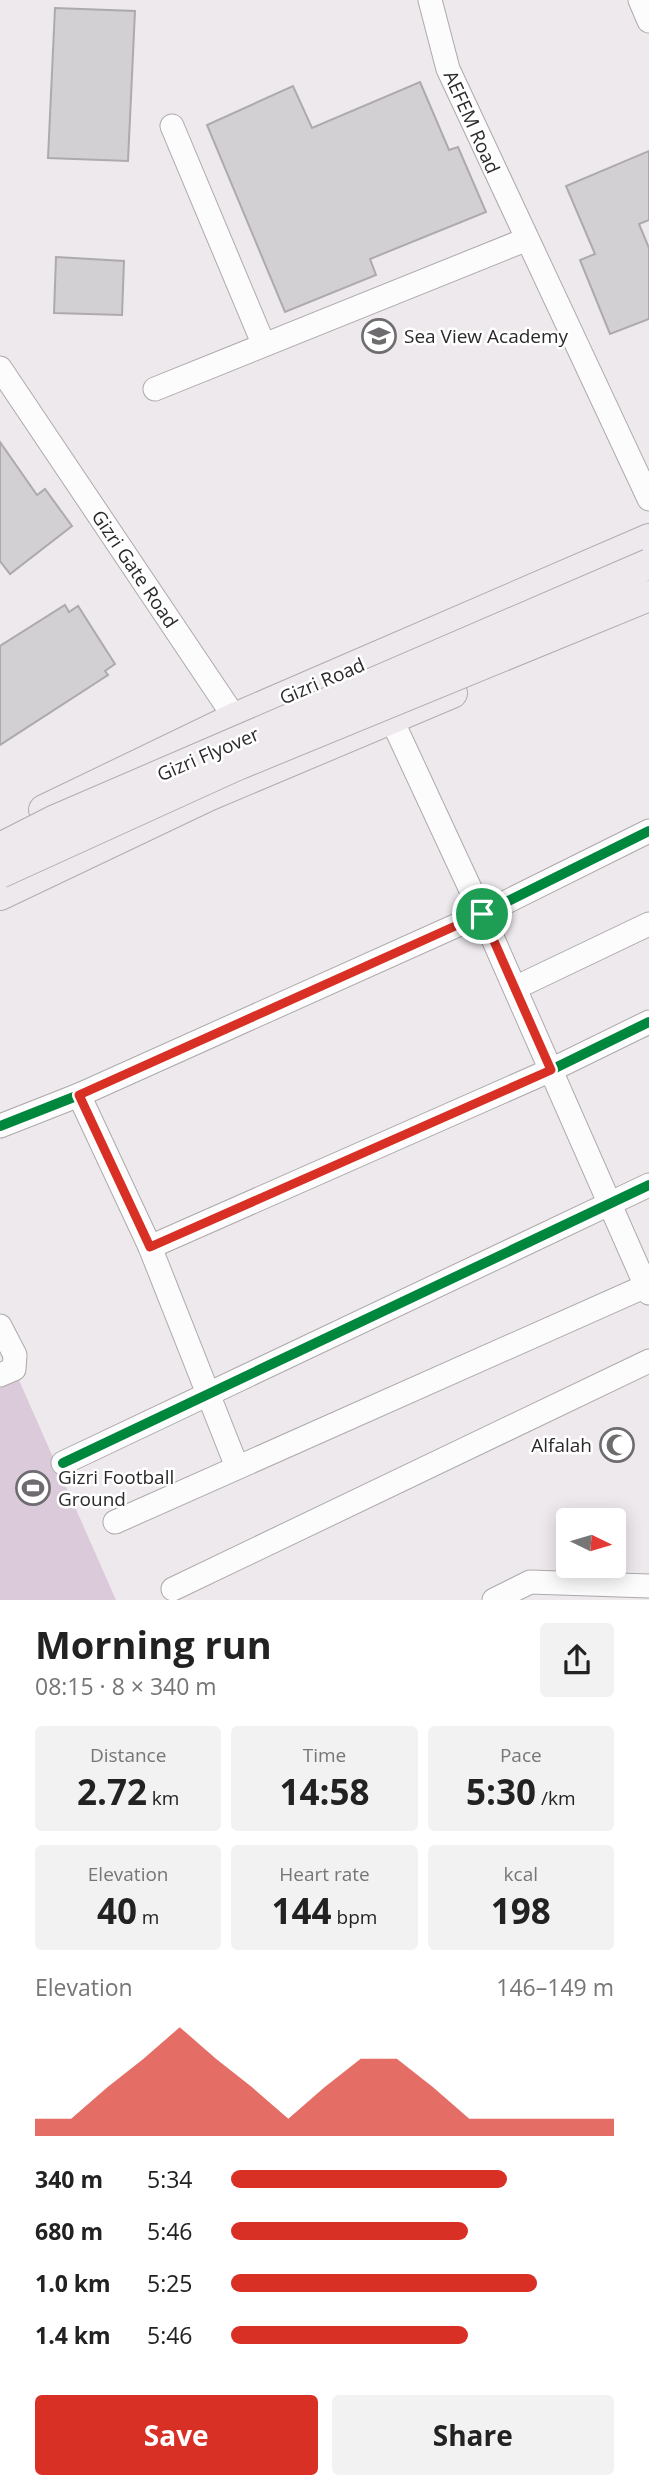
<!DOCTYPE html>
<meta charset="utf-8">
<style>
body{margin:0;font-family:"Open Sans",sans-serif;background:#f2f2f2;color:#222;height:100vh;display:flex;flex-direction:column;font-size:26px;white-space:nowrap}
*{box-sizing:border-box;margin:0}
p{font-size:23px;color:#767676}
.icon{flex:none;width:38px;height:38px;fill:none;stroke:currentColor;stroke-width:2;stroke-linecap:round;stroke-linejoin:round}
.map{position:relative;height:1600px;overflow:hidden}
.sheet{display:flex;flex-direction:column;background:#fff;flex:1}
.sheet>*{flex:none}
.needle{width:46px;rotate:95deg}
.tools{position:absolute;left:556px;top:1508px;display:grid;gap:14px}
.tools a{display:grid;place-items:center;width:70px;height:70px;border-radius:7px;background:#fff;box-shadow:0 4px 18px #0003;font-size:35px}
.pin{position:absolute;display:grid;place-items:center;width:60px;height:60px;color:#fff;margin:-30px;border:4px solid #fff;border-radius:50%;box-shadow:0 2px 7px #0007}
.round{display:grid;place-items:center;flex:none;width:74px;height:74px;border-radius:7px;background:#f2f2f2}
.overview{display:flex;align-items:center;justify-content:space-between;height:119px;padding:0 35px}
h1{font-size:38px;font-weight:700;line-height:52px}
.metrics{display:grid;grid-template-columns:repeat(3,1fr);gap:10px;height:119px;padding:7px 35px}
.metrics div{display:grid;align-content:center;border-radius:7px;background:#f2f2f2;text-align:center}
.metrics b{font-size:35px;font-weight:700}
.metrics small{font-size:19px;font-weight:400}
.metrics p{font-size:19px}
.chart{height:196px;padding:14px 35px}
.chart p{display:flex;justify-content:space-between}
.chart svg{width:100%;height:126px;margin-top:7px;fill:#d93025;opacity:.7}
.primary-button{display:flex;gap:14px;margin-top:auto;padding:14px 35px}
.primary-button a{flex:1;height:80px;border-radius:7px;background:#d93025;color:#fff;font-size:28px;font-weight:700;line-height:80px;text-align:center}
.primary-button a+a{background:#f2f2f2;color:#222}
ul{padding:0 35px;list-style:none;font-size:23px}
li{display:grid;grid-template-columns:112px 84px 1fr;align-items:center;height:52px}
li i{height:18px;border-radius:9px;background:#d93025}
.map>svg:first-child{display:block}
.green{fill:#dbcad9}
.building{fill:#d3d0d3;stroke:#adaaad;stroke-width:2}
.lines{fill:none;stroke-linecap:round;stroke-linejoin:round}
.minor-casing{stroke:#ada9ac;stroke-width:25}
.major-casing{stroke:#b4aab3;stroke-width:32}
.minor{stroke:#fcfcfc;stroke-width:23}
.major{stroke:#ede9ed;stroke-width:30}
.major-bridge-casing{stroke:#b4aab3;stroke-width:32;stroke-linecap:butt}
.major-bridge{stroke:#ede9ed;stroke-width:30}
.cycleway-casing{stroke:#fff;stroke-width:15}
.cycleway{stroke:#00873e;stroke-width:10}
.route-casing{stroke:#fff;stroke-width:14}
.route{stroke:#d93025;stroke-width:9}
.labels{text-anchor:middle;stroke-width:5;stroke-linejoin:round;paint-order:stroke}
.street-label{font-size:19px;fill:#2b292b;stroke:#fff}
.poi-label{font-size:19px;fill:#2b292b;stroke:#fff;text-anchor:start}
</style>
<div class="map">
<svg width="649" height="1600" viewBox="0 0 649 1600">
<rect width="100%" height="100%" fill="#eee9ed"/>
<polygon class="green" points="14,1369 116,1600 0,1600 0,1375"/>
<g class="building">
<polygon points="55,8 135,11 128,161 48,158"/>
<polygon points="420,82 449,150 458,147 486,212 370,259 376,275 285,312 207,125 293,86 312,128"/>
<polygon points="649,151 649,220 639,224 649,248 649,319 610,334 580,260 595,254 566,186"/>
<polygon points="56,257 124,261 122,315 54,313"/>
<polygon points="0,442 37,495 45,489 72,526 10,574 0,561"/>
<polygon points="65,605 69,612 78,606 115,664 105,671 108,675 0,745 0,646"/>
</g>
<g class="lines">
<g class="minor-casing">
<g id="minor">
<polyline points="430,0 448,69 649,499"/>
<polyline points="640,0 649,21"/>
<polyline points="172,126 263,343"/>
<polyline points="0,368 235,718 241,733"/>
<polyline points="155,389 525,240"/>
<polyline points="391,718 482,914 649,1293"/>
<polyline points="515,988 649,924"/>
<polyline points="79,1095 150,1247 237,1467"/>
<polyline points="0,1126 79,1095 482,914 649,831"/>
<polyline points="150,1247 551,1070 649,1022"/>
<polyline points="0,1326 15,1355 14,1369 0,1375"/>
<polyline points="63,1463 649,1185"/>
<polyline points="115,1522 646,1286"/>
<polyline points="173,1589 649,1361"/>
<polyline points="494,1600 530,1582 649,1586"/>
</g>
</g>
<g class="major-casing">
<g id="major">
<polyline points="44,810 235,718 649,539"/>
<polyline points="0,895 208,796 452,693"/>
</g>
</g>
<use href="#minor" class="minor"/>
<use href="#major" class="major"/>
<g class="major-bridge-casing">
<g id="major-bridge">
<polyline points="0,848 53,821 649,564"/>
<polyline points="0,873 235,766 649,596"/>
</g>
</g>
<use href="#major-bridge" class="major-bridge"/>
<g class="cycleway-casing">
<g id="cycleway">
<polyline points="0,1126 79,1095 482,914 649,831"/>
<polyline points="150,1247 551,1070 649,1022"/>
<polyline points="63,1463 649,1185"/>
</g>
</g>
<use href="#cycleway" class="cycleway"/>
</g>
<g class="lines">
<g class="route-casing">
<polygon id="route" points="482,914 551,1070 150,1247 79,1095"/>
</g>
<use href="#route" class="route"/>
</g>
<defs>
<g id="school-ring" transform="scale(1.75)"><circle r="9.5" fill="#fff" stroke="#6f6c6f" stroke-width="1.5"/><path d="M0-5L7-2L0 1L-7-2ZM-4 1L0 2.5L4 1V4Q0 6-4 4Z" fill="#6f6c6f"/></g>
<g id="mosque-ring" transform="scale(1.75)"><circle r="9.5" fill="#fff" stroke="#6f6c6f" stroke-width="1.5"/><path d="M3.5-4.9A6 6 0 1 0 3.5 4.9A5 5 0 1 1 3.5-4.9Z" fill="#6f6c6f"/></g>
<g id="stadium-ring" transform="scale(1.75)"><circle r="9.5" fill="#fff" stroke="#6f6c6f" stroke-width="1.5"/><path d="M0-5a6.5 5 0 1 0 0 10a6.5 5 0 1 0 0-10ZM-3.5-1.8h7v3.6h-7Z" fill="#6f6c6f"/></g>
</defs>
<g fill-rule="evenodd">
<use href="#school-ring" x="379" y="336"/>
<use href="#mosque-ring" x="617" y="1445"/>
<use href="#stadium-ring" x="33" y="1488"/>
</g>
<g class="labels">
<g class="street-label">
<text transform="translate(472 122) rotate(66)" y="7">AEFEM Road</text>
<text transform="translate(135 569) rotate(56)" y="7">Gizri Gate Road</text>
<text transform="translate(322 681) rotate(-23)" y="7">Gizri Road</text>
<text transform="translate(208 754) rotate(-23)" y="7">Gizri Flyover</text>
</g>
<g class="poi-label">
<text x="404" y="343">Sea View Academy</text>
<text x="592" y="1452" text-anchor="end">Alfalah</text>
<text x="58" y="1484">Gizri Football<tspan x="58" dy="22">Ground</tspan></text>
</g>
</g>
</svg>
<div class="tools">
<a><svg class="needle" viewBox="-14 -14 28 28"><path d="M0-13l5 13h-10z" fill="#e53935"/><path d="M0 13l5-13h-10z" fill="#767676"/></svg></a>
</div>
<div class="pin" style="left:482px;top:914px;background:#1e9e55"><svg class="icon" aria-label="arrive" viewBox="0 0 24 24"><path d="M6 21V4h12l-3 4 3 4H6"/></svg></div>
</div>
<section class="sheet">
<div class="overview"><div><h1>Morning run</h1><p>08:15 · 8 × 340 m</p></div><a class="round"><svg class="icon" aria-label="share" viewBox="0 0 24 24"><path d="M12 15V3M7 8l5-5 5 5M5 13v7h14v-7"/></svg></a></div>
<div class="metrics">
<div><p>Distance</p><b>2.72<small> km</small></b></div>
<div><p>Time</p><b>14:58</b></div>
<div><p>Pace</p><b>5:30<small> /km</small></b></div>
</div>
<div class="metrics">
<div><p>Elevation</p><b>40<small> m</small></b></div>
<div><p>Heart rate</p><b>144<small> bpm</small></b></div>
<div><p>kcal</p><b>198</b></div>
</div>
<div class="chart"><p><span>Elevation</span>146–149 m</p>
<svg viewBox="0 0 160 44" preserveAspectRatio="none"><path d="M0 44V38L10 38L20 27L30 17L40 6L50 17L60 27L70 38L80 27L90 17L100 17L110 27L120 38L130 38L140 38L150 38L160 38V44z"/></svg>
</div>
<ul>
<li><b>340 m</b>5:34<i style="width:72%"></i></li>
<li><b>680 m</b>5:46<i style="width:62%"></i></li>
<li><b>1.0 km</b>5:25<i style="width:80%"></i></li>
<li><b>1.4 km</b>5:46<i style="width:62%"></i></li>
</ul>
<div class="primary-button"><a>Save</a><a>Share</a></div>
</section>
